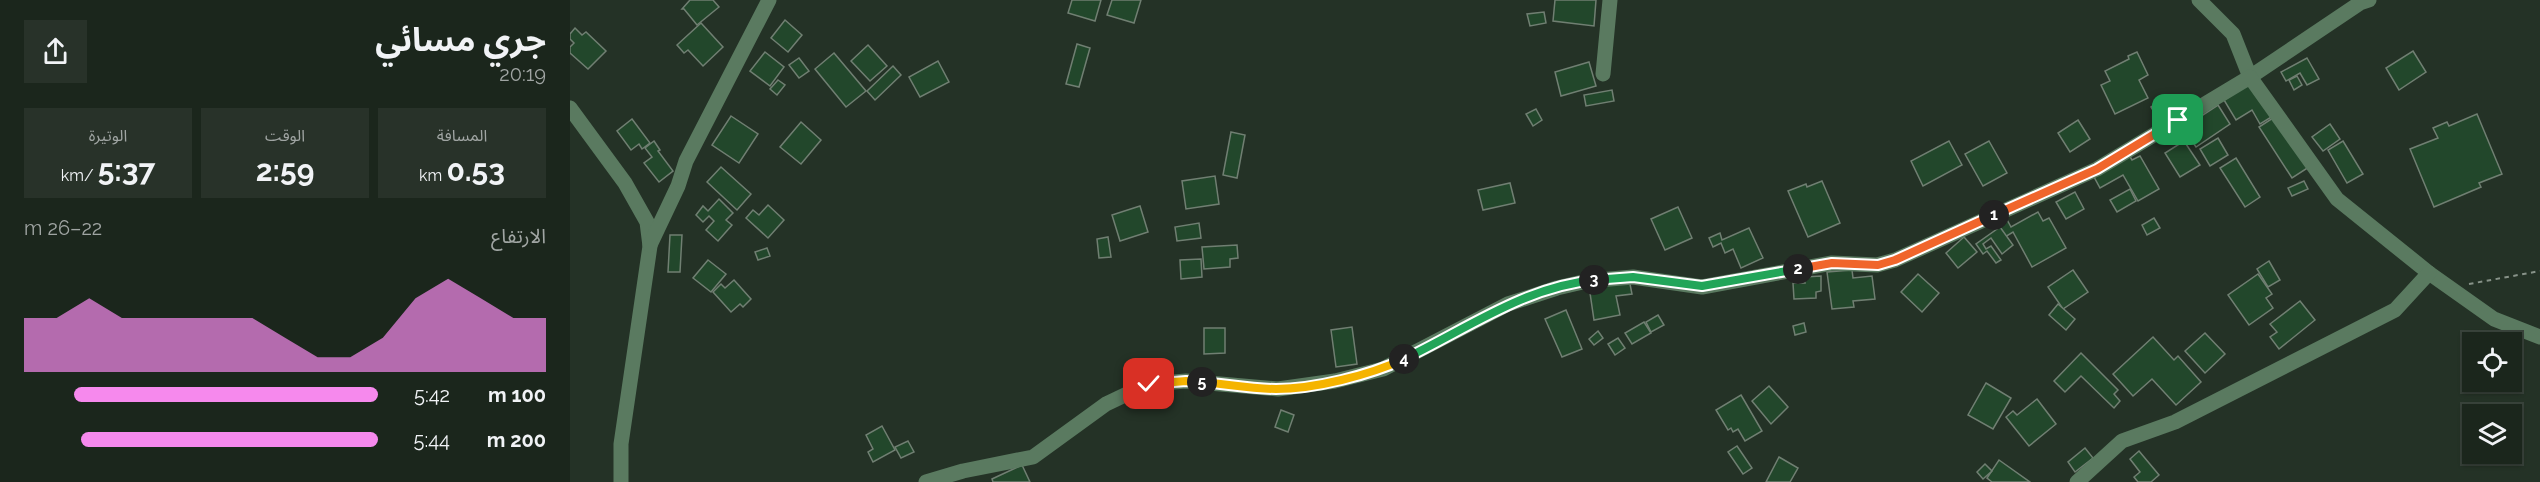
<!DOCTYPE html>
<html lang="ar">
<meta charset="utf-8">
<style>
body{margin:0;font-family:Raleway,"Noto Sans Arabic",sans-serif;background:#283229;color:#f1f3f6;direction:rtl;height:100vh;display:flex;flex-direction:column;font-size:22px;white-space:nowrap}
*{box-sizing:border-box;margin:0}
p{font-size:20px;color:#a0a5a3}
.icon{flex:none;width:33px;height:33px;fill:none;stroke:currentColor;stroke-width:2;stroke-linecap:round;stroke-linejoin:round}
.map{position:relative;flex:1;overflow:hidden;direction:ltr}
.sheet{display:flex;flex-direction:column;background:#1b261c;width:570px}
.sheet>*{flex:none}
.tools{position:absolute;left:1892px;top:332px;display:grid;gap:12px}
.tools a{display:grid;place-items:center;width:60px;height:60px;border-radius:0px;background:#1b261c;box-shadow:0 2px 4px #0004,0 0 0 2px #39433b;font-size:30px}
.pin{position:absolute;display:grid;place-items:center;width:51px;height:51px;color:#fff;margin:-26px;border-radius:12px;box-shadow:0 3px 9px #0006}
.km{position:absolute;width:30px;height:30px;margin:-15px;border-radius:50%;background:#222;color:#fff;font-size:16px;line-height:30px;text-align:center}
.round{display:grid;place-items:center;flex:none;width:63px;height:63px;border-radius:0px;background:#283229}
.summary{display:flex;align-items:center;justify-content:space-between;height:102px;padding:0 24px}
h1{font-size:33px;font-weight:700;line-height:45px}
.metrics{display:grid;grid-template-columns:repeat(3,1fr);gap:9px;height:102px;padding:6px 24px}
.metrics div{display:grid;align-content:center;border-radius:0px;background:#283229;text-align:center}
.metrics b{font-size:30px;font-weight:700}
.metrics small{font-size:16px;font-weight:400}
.metrics p{font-size:16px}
.chart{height:168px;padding:12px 24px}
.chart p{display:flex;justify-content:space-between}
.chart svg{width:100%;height:108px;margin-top:6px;fill:#f689ed;opacity:.7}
ul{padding:0 24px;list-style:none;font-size:20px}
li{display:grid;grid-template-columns:96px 72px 1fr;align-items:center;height:45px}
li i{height:15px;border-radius:8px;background:#f689ed}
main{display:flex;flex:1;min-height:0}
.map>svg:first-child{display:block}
.building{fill:#22472b;stroke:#707f72;stroke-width:1.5}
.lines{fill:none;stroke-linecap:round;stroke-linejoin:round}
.path{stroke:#879288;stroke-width:2;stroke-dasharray:4.5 4.5;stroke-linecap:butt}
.minor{stroke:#5a7a60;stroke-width:15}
.split-1-casing{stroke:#fff;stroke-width:12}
.split-2-casing{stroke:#fff;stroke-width:12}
.split-3-casing{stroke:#fff;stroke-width:12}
.split-4-casing{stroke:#fff;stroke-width:12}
.split-5-casing{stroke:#fff;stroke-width:12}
.split-6-casing{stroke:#fff;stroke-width:12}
.split-1{stroke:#f0652b;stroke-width:8}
.split-2{stroke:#f0652b;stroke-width:8}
.split-3{stroke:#22a559;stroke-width:8}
.split-4{stroke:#22a559;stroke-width:8}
.split-5{stroke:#f5b400;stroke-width:8}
.split-6{stroke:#f5b400;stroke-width:8}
</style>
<main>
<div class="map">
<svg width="1970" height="482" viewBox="0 0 1970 482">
<rect width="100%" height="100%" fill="#243226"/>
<g class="building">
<polygon points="143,0 149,7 127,25 114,9 112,9 120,0"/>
<polygon points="502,0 531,0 525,21 498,13"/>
<polygon points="542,0 571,0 564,23 537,15"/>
<polygon points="985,0 1026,0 1024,26 983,21"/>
<polygon points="974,12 976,23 960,26 957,14"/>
<polygon points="215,20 232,35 218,52 201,38"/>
<polygon points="131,23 153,47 133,66 118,50 114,53 107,45"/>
<polygon points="5,28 12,35 16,32 36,51 18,69 0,53 0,47 4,43 0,39 0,34"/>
<polygon points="507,44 520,48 509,87 496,84"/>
<polygon points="298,45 317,66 300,81 281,61"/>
<polygon points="1843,51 1856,72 1829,90 1816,68"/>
<polygon points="195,52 214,67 200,86 180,71"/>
<polygon points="1567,52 1578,75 1569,80 1578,98 1545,114 1531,85 1540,81 1535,71 1559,59 1558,56"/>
<polygon points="264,53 296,91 276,107 245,69"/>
<polygon points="229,58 239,71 229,78 219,65"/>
<polygon points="1737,58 1749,79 1737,85 1730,73 1716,81 1711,72"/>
<polygon points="368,61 379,82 350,97 339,77"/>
<polygon points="1019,62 1026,86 991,96 985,72"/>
<polygon points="323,66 331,75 305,100 297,91"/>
<polygon points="1727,76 1732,85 1724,90 1719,80"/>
<polygon points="208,80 215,85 207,95 200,89"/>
<polygon points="1682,82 1703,116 1690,124 1682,110 1666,120 1654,100"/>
<polygon points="1042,90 1044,101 1016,106 1014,95"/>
<polygon points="1591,100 1598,110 1587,117 1581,107"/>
<polygon points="1648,105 1660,124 1626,147 1613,128"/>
<polygon points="966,109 972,120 963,126 956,114"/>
<polygon points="1907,114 1932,174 1909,183 1911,187 1864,207 1840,149 1868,138 1863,128 1877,122 1879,126"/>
<polygon points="161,116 188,134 169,163 142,145"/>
<polygon points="1706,116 1739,167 1722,178 1689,127"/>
<polygon points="62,119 80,143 72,149 69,144 61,150 47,131"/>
<polygon points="1508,120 1520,139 1500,152 1488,133"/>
<polygon points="231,122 251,140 231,164 210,147"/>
<polygon points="1760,124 1770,139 1753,151 1742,137"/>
<polygon points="661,132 675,135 667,178 653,175"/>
<polygon points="1648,138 1658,155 1640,166 1630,149"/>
<polygon points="84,141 90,150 88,151 103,171 89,182 74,163 82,157 75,148"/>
<polygon points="1379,141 1392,165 1353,186 1341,161"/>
<polygon points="1419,141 1437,173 1413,186 1395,154"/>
<polygon points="1614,141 1630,165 1610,177 1595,153"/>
<polygon points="1773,141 1793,174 1777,183 1758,150"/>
<polygon points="1559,155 1562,160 1570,156 1589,189 1568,201 1553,175 1530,188 1523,175"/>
<polygon points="1666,158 1690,197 1675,207 1650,168"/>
<polygon points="151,167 181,194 167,210 137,182"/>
<polygon points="645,176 649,204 616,209 612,181"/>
<polygon points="1252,181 1270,223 1238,237 1218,191 1236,184 1237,187"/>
<polygon points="1734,181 1738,189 1722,196 1718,188"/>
<polygon points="940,183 945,203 913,210 908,190"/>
<polygon points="1560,189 1566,201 1547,212 1540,200"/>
<polygon points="1505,192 1514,209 1496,219 1486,202"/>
<polygon points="149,199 163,213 156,220 162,225 148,241 136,230 144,221 139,216 133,222 126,215 133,206 138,211"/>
<polygon points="198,205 214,220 198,238 176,218 183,210 189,215"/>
<polygon points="570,206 578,232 550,241 542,215"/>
<polygon points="1108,207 1122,238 1095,250 1081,219"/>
<polygon points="1468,212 1473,221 1479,218 1496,248 1462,267 1443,232 1435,237 1427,221 1435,216 1441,227"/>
<polygon points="1584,218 1590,228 1577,235 1572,225"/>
<polygon points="629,223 631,238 607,241 605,227"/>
<polygon points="1430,227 1443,245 1432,254 1421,238 1413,244 1416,249 1421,246 1431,260 1426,263 1417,251 1413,254 1406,244"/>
<polygon points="1179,228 1193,258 1171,268 1163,249 1155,253 1151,243 1143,247 1139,238 1150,233 1152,240"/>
<polygon points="100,235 112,235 110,272 98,272"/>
<polygon points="538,237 541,257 529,258 527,239"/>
<polygon points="1394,237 1407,252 1388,268 1376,253"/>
<polygon points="667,245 668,258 660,259 660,267 634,269 632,247"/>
<polygon points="197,248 200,256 188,260 185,252"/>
<polygon points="631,259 632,277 611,279 610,260"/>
<polygon points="138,260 156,274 141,292 123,278"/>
<polygon points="1699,261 1710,280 1698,287 1687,269"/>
<polygon points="1282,270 1283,278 1302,276 1305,299 1283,301 1284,307 1262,309 1257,272"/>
<polygon points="1503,270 1518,292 1493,309 1478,287"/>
<polygon points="1348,274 1369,293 1352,312 1331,292"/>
<polygon points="1688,274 1702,294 1696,298 1703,308 1679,325 1658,295"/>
<polygon points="1251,276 1251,291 1246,292 1246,298 1224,299 1223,283 1235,283 1234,277"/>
<polygon points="1059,279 1062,294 1046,296 1050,315 1024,320 1019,286"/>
<polygon points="164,280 181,299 173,307 170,304 161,312 143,292 151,284 155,288"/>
<polygon points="1730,301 1745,320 1709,349 1700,337 1707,332 1700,324"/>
<polygon points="1488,304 1505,319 1496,330 1479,315"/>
<polygon points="996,310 1012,349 992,357 975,319"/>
<polygon points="1088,315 1094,325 1081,332 1076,322"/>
<polygon points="1074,322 1081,333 1062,344 1055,333"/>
<polygon points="1234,323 1236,332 1225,335 1223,326"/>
<polygon points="782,327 787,364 766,367 761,330"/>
<polygon points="634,328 655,328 655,353 634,354"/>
<polygon points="1028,331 1033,338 1024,345 1019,339"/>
<polygon points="1635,333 1655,354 1635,373 1615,351"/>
<polygon points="1583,337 1604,360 1608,356 1631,382 1606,405 1582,379 1563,396 1543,374"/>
<polygon points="1048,338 1055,348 1045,355 1038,344"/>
<polygon points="1511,353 1548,390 1544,394 1550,401 1544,408 1511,376 1495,392 1484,381"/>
<polygon points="1416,383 1441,398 1423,429 1398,415"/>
<polygon points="1199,386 1218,407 1201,424 1182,401"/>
<polygon points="1171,395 1192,431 1175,441 1168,429 1163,432 1161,428 1158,430 1146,410"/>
<polygon points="1467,399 1486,424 1459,446 1436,417 1443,411 1447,415"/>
<polygon points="711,410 724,415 718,432 705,427"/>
<polygon points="312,426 325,450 303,462 298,452 303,449 296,435"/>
<polygon points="338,441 344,452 331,458 325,447"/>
<polygon points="1167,446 1182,468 1173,474 1158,452"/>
<polygon points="1515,448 1523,458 1505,472 1498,462"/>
<polygon points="1569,451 1589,475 1581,482 1568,482 1564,477 1570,472 1560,459"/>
<polygon points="1209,457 1228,468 1220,482 1196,482"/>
<polygon points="1429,460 1460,482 1422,482 1417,478"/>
<polygon points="1415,464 1422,471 1413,479 1407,472"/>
<polygon points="452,465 460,482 423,482 422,479"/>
</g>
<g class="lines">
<polyline class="path" points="1899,284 1970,271"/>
<g class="minor">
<polyline points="1629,0 1663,34 1680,77 1790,3 1799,0"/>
<polyline points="1033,74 1040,0"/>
<polyline points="0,108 55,183 77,222 80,246 51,444 51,482"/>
<polyline points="80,245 108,186 116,161 199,0"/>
<polyline points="356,482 393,471 463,457 536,404 578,384 616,381 708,389 765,381 813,369 938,304 987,288 1017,281 1063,277 1132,287 1262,263 1307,265 1325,260 1527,169 1680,77 1767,199 1859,273 1924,319 1970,337"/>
<polyline points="1507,482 1552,441 1605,422 1825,310 1859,273"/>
</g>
</g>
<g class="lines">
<g class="split-1-casing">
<polyline id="split-1" points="1424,215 1527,169 1608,120"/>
</g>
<g class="split-2-casing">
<polyline id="split-2" points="1228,269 1262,263 1308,265 1325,260 1424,215"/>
</g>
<g class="split-3-casing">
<polyline id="split-3" points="1024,280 1063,277 1132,286 1228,269"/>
</g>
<g class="split-4-casing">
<path id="split-4" d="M834 359C895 330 954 287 1024 280"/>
</g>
<g class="split-5-casing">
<path id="split-5" d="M632 382C656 384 682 389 706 389 744 389 800 375 834 359"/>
</g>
<g class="split-6-casing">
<polyline id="split-6" points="579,384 616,381 632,382"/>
</g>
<use href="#split-1" class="split-1"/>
<use href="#split-2" class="split-2"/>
<use href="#split-3" class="split-3"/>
<use href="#split-4" class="split-4"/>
<use href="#split-5" class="split-5"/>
<use href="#split-6" class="split-6"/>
</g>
</svg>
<div class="tools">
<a><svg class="icon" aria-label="locate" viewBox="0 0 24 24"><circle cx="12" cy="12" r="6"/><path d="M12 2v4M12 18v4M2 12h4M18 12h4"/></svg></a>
<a><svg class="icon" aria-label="layers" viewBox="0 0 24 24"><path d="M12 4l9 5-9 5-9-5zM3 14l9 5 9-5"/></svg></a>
</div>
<div class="pin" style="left:1608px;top:120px;background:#1e9e55"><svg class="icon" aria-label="arrive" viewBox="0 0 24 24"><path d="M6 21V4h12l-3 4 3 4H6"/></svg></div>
<div class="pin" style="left:579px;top:384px;background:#d93025"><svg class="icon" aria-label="check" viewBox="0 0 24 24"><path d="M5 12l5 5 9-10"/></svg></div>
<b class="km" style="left:1424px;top:215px">1</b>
<b class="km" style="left:1228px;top:269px">2</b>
<b class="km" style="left:1024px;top:280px">3</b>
<b class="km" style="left:834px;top:359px">4</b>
<b class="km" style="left:632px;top:382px">5</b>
</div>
<section class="sheet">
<div class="summary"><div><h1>جري مسائي</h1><p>20:19</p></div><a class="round"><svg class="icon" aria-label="share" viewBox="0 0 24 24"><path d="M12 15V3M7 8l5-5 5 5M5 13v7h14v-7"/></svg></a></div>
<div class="metrics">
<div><p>المسافة</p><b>0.53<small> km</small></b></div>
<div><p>الوقت</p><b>2:59</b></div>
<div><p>الوتيرة</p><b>5:37<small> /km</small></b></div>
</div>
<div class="chart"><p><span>الارتفاع</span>22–26 m</p>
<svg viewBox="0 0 160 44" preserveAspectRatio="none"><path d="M0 44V22L10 22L20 14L30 22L40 22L50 22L60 22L70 22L80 30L90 38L100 38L110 30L120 14L130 6L140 14L150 22L160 22V44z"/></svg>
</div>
<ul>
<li><b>100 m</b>5:42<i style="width:86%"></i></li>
<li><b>200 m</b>5:44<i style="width:84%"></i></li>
</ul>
</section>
</main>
